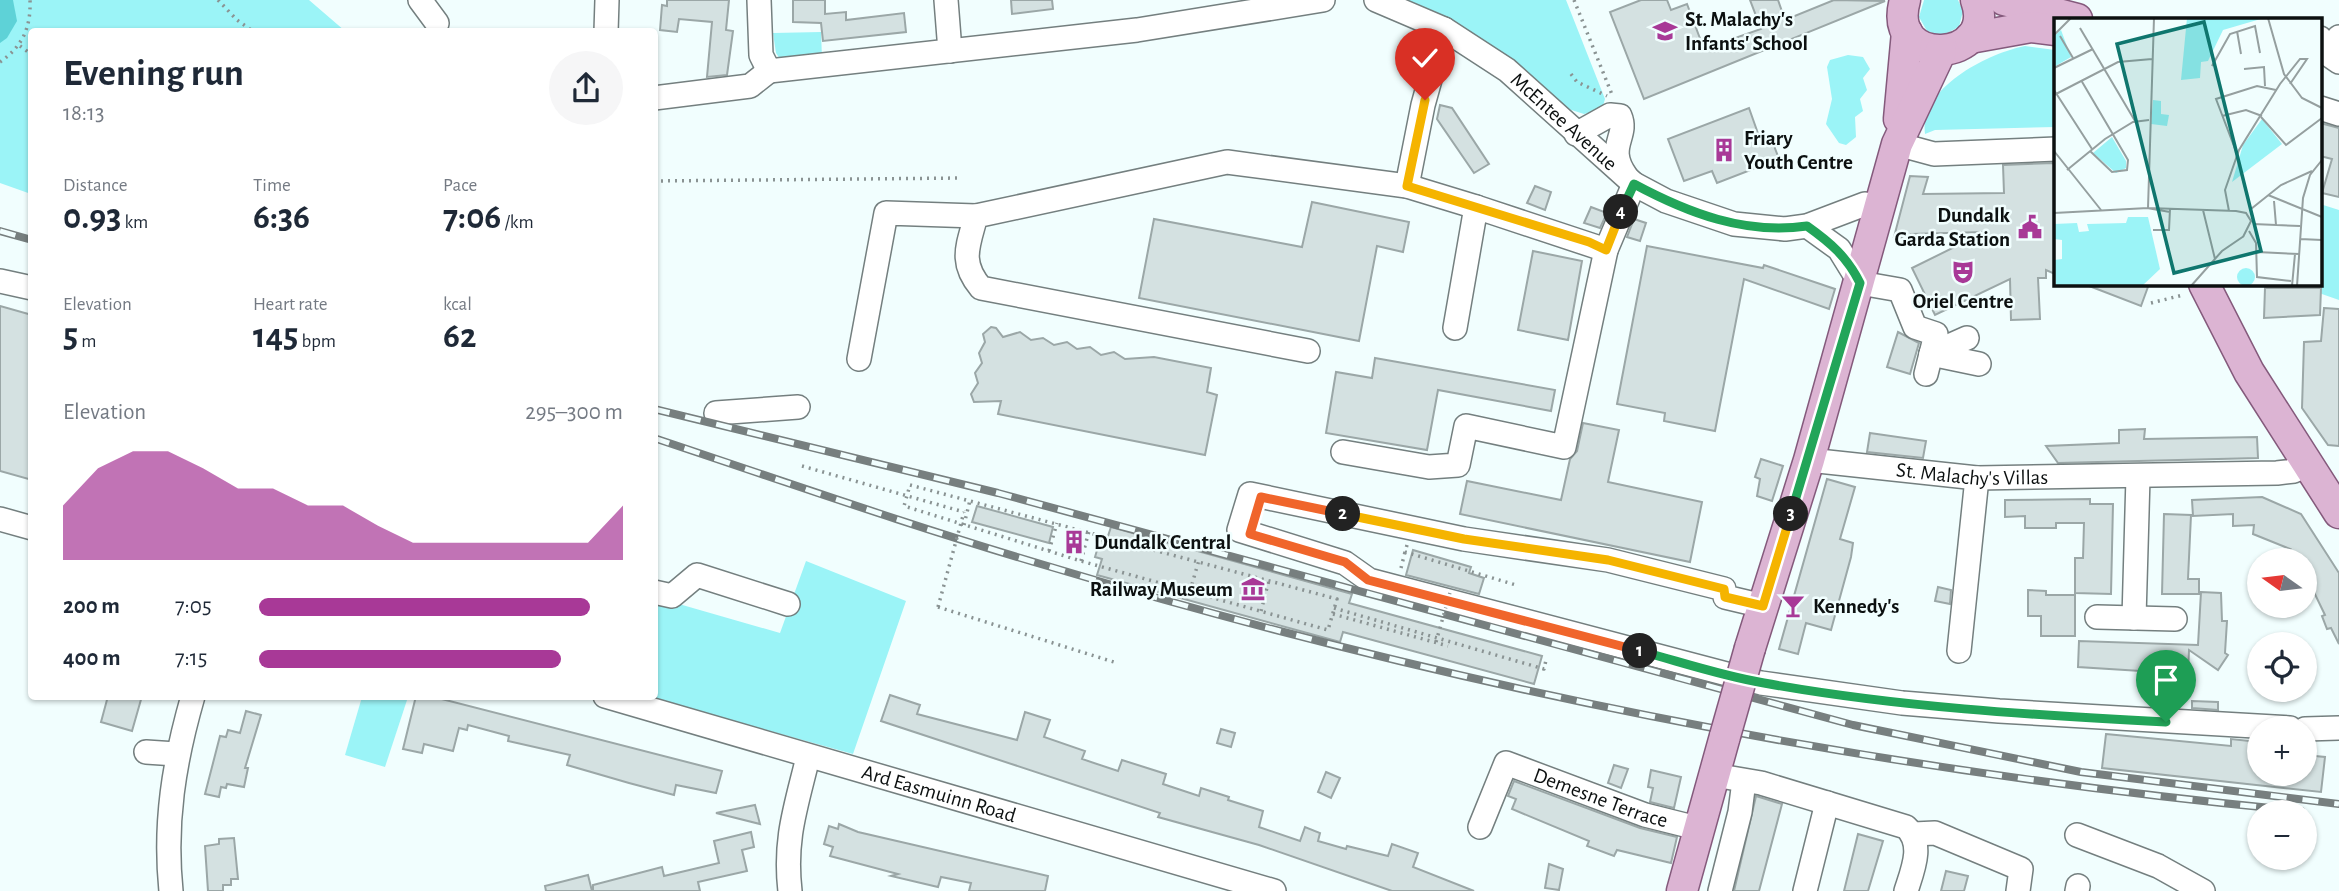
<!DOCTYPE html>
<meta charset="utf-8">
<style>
body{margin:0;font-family:"Alegreya Sans",sans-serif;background:#f6f6f7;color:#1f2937;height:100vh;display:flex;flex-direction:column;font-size:26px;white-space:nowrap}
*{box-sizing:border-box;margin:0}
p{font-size:23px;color:#747a83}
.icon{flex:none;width:38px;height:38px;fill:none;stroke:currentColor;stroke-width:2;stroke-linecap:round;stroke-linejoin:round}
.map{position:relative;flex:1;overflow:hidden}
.panel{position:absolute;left:28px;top:28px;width:630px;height:672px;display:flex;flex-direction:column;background:#fff;border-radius:7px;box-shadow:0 2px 5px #0004}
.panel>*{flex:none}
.needle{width:46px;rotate:284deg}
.tools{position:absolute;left:2247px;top:548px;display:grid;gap:14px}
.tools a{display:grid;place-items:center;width:70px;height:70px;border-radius:50%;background:#fff;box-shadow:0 2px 5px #0004;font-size:35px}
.pin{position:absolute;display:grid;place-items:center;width:60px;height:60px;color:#fff;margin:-72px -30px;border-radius:50% 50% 50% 0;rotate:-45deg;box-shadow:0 0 7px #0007}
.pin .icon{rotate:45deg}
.km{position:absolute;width:35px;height:35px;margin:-18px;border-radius:50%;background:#222;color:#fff;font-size:19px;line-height:35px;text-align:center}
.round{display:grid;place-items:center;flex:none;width:74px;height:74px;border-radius:37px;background:#f6f6f7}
.head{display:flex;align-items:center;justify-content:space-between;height:119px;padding:0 35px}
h1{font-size:38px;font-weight:700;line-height:52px}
.figures{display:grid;grid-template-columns:repeat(3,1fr);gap:10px;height:119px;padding:7px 35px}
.figures div{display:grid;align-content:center}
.figures b{font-size:35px;font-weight:700}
.figures small{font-size:19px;font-weight:400}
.figures p{font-size:19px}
.chart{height:196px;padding:14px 35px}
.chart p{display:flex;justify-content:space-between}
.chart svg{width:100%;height:126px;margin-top:7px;fill:#a83997;opacity:.7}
ul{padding:0 35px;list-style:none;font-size:23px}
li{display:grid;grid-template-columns:112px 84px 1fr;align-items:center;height:52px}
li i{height:18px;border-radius:9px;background:#a83997}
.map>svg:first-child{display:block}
.green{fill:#9bf4f7}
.water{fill:#5ed2d7}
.building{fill:#d4e1e1;stroke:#9ba7a7;stroke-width:2}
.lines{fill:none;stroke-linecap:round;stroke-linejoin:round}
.minor-casing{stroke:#747f7f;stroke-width:26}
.major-casing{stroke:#845a7c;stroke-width:33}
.path{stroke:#8a9393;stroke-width:3.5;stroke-dasharray:2 5;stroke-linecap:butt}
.minor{stroke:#fff;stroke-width:23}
.major{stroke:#dcb4d3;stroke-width:30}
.rail-casing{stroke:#777f7f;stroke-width:8}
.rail{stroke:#f1fefe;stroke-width:5;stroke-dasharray:16;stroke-linecap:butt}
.major-bridge-casing{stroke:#845a7c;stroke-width:33;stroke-linecap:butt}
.path-bridge{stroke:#8a9393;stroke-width:3.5;stroke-dasharray:2 5;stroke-linecap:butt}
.major-bridge{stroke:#dcb4d3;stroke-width:30}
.split-1-casing{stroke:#fff;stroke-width:14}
.split-2-casing{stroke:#fff;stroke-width:14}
.split-3-casing{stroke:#fff;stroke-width:14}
.split-4-casing{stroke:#fff;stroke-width:14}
.split-5-casing{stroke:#fff;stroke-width:14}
.split-1{stroke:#22a559;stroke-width:9}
.split-2{stroke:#f0652b;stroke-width:9}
.split-3{stroke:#f5b400;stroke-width:9}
.split-4{stroke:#22a559;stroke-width:9}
.split-5{stroke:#f5b400;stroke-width:9}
.labels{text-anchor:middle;stroke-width:5;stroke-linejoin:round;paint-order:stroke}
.poi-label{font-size:21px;font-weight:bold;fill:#0c1010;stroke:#f1fefe;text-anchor:start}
.street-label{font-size:21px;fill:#0c1010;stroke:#f1fefe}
.inset-road{fill:none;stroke:#959f9f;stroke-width:2}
.view{fill:#0f766e;fill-opacity:0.15;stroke:#0f766e;stroke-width:3.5}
.inset-edge{fill:none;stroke:#0c1010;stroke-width:3.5}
</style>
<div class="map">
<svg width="2339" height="891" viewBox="0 0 2339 891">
<rect width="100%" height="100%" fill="#f1fefe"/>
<g class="green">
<polygon points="0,0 309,0 345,31 32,32 31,194 0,183"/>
<polygon points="1400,0 1566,0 1605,99 1602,109 1584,114 1559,106"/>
<polygon points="1924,0 1958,0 1963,11 1959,27 1941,36 1927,31 1919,17"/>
<polygon points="821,32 822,58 780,59 776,53 773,33"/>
<path d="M2025 46 2055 50V127L1935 130 1925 134C1919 87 1989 53 2025 46Z"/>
<polygon points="1848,55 1863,57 1870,69 1863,78 1867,90 1860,99 1863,111 1855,117 1856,137 1846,145 1839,143 1826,124 1832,99 1827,67 1830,60"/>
<polygon points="2320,204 2339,210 2339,300 2319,293 2259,287 2260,284 2320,284"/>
<polygon points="806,561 906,601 853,754 647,697 654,696 655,602 672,602 780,633"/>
<polygon points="362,697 408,697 385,767 345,755"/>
</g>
<polygon class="water" points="0,0 13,0 17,21 7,38 0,43"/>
<g class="building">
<polygon points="667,0 729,0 726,30 733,31 727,75 707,77 712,22 679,19 677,32 660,30 662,5 667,6"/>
<polygon points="793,0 825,0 825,14 846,12 846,20 904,13 906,32 823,41 821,23 793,22"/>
<polygon points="1011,0 1052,0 1053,9 1012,14"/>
<polygon points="1641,0 1667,0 1671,10 1687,4 1704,49 1761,29 1750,0 1778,0 1785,20 1834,0 1885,1 1644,99 1610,12"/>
<polygon points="1440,105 1452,108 1489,164 1474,173 1437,119"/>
<polygon points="1749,108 1761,142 1771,138 1779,159 1717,183 1712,171 1684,181 1668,139"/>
<polygon points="2320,123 2339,128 2339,197 2322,193 2332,159 2320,156"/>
<polygon points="2054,163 2055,274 2046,270 2046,278 2038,278 2040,319 2011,320 2010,279 1935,315 1912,268 1985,232 1911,234 1910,238 1894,237 1910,176 1928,177 1923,194 2004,193 2003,165"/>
<polygon points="1535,186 1551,192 1545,210 1527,203"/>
<polygon points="1312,202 1409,222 1403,252 1377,246 1359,341 1139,298 1154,219 1302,247"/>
<polygon points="1591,207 1607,213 1600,228 1584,223"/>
<polygon points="1634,219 1646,223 1640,241 1627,237"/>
<polygon points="1647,246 1763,268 1764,265 1835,289 1829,309 1744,279 1715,431 1664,421 1665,413 1617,404"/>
<polygon points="1533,251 1582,261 1568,340 1518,330"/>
<polygon points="2084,284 2149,284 2141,306"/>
<polygon points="2265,288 2321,288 2320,315 2264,318"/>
<polygon points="0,306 32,315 32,480 0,471"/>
<polygon points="2324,308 2339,309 2339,446 2328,445 2302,408 2304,342 2321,341"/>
<polygon points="991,327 996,328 1003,337 1020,332 1031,340 1043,338 1054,345 1067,342 1077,349 1090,347 1101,355 1114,352 1125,359 1154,357 1211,368 1207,392 1217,395 1205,455 998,414 1001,401 974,402 971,394 978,383 975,373 982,363 979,353 985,342 983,334"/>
<polygon points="1898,332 1919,343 1910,374 1887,367"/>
<polygon points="1375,358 1555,390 1551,411 1438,390 1427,450 1326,433 1336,372 1372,378"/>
<polygon points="1583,423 1619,430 1608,482 1702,502 1690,562 1460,514 1467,481 1561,500 1570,459 1577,451"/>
<polygon points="2145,429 2144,439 2257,437 2258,458 2058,463 2046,446 2119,443 2119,430"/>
<polygon points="1870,433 1926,441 1923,458 1867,452"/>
<polygon points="1761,459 1783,466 1772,501 1757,496 1760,479 1755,477"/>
<polygon points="1827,479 1855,487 1840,539 1853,543 1851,557 1831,630 1806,623 1798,654 1779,649"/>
<polygon points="2262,497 2301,514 2339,573 2339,644 2331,628 2327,629 2322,616 2325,615 2311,586 2305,590 2305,560 2273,560 2290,549 2253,534 2254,525 2233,526 2233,514 2193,516 2192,500"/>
<polygon points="2090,499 2090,504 2113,504 2111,594 2075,593 2075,558 2083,558 2084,523 2056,523 2056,528 2025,528 2025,516 2005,517 2005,500"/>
<polygon points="977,506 1053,527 1049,543 972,522"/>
<polygon points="2164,514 2191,515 2188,579 2199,579 2199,594 2162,594"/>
<polygon points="1111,527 1352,594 1349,603 1542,656 1534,684 1343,632 1340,642 1097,575 1102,559 1095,557 1100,540 1106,542"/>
<polygon points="1413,550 1471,567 1469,573 1484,578 1479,594 1406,575"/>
<polygon points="1938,587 1951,590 1950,604 1935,601"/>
<polygon points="2028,590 2046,591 2046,595 2075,595 2075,636 2041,636 2041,616 2028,616"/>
<polygon points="2201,592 2221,593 2222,621 2227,621 2225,653 2228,655 2218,670 2189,650 2188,674 2078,667 2079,641 2198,645"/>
<polygon points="890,695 920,705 917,714 1017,740 1025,712 1050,720 1044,737 1085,751 1082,759 1118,771 1122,760 1166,774 1163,784 1199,796 1201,788 1229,797 1228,800 1263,811 1259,827 1300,841 1305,827 1320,833 1318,841 1346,849 1347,846 1388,856 1392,844 1418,853 1413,867 1474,891 1392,891 1259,845 1158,817 1160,813 881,721"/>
<polygon points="108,696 142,696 132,731 101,722"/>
<polygon points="416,696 430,696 722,771 716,793 676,785 674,795 629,783 567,765 570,755 508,741 509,736 468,725 467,730 459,728 453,751 424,744 422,753 403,749"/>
<polygon points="2192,701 2218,702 2218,710 2192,708"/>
<polygon points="246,711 261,715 245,768 248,768 244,787 227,784 226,788 221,787 219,797 205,794 220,736 226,737 228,730 240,733"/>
<polygon points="1221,729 1235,733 1231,747 1217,743"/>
<polygon points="2106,734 2231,746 2231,739 2259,742 2259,774 2305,774 2305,755 2325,757 2321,792 2102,768"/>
<polygon points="1614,765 1628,769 1621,788 1608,783"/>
<polygon points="1651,770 1681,777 1674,808 1650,802 1653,788 1648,787"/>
<polygon points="1326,772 1340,778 1331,798 1318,792"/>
<polygon points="1514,781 1640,828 1677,837 1671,863 1617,850 1614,856 1587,846 1589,841 1512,809 1516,799 1508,796"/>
<polygon points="1756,796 1782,804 1759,891 1734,891"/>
<polygon points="755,805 760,824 716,813"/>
<polygon points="839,824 858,832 1048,876 1045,891 969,891 971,883 941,877 938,887 891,876 898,874 830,856 833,847 824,844 829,826 838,829"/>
<polygon points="751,832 754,847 742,850 747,871 698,882 700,891 593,891 593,885 662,867 664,876 719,863 714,841"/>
<polygon points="1858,834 1883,841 1868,891 1844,891"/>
<polygon points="234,838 238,879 231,879 231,885 223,885 223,891 208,891 205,846 219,844 219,839"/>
<polygon points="1549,864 1563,869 1559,890 1545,888"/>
<polygon points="1946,871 1968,876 1964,891 1941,891"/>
<polygon points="588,875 592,891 546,891 545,886"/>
</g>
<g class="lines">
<g class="minor-casing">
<g id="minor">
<polyline points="420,0 437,23"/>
<polyline points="759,0 761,55 769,71 1137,30 1323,0"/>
<polyline points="946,0 950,51"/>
<path id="s1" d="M1376 0 1444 29 1507 70 1634 184 1666 201 1734 224 1785 229 1807 226 1865 204 1879 207"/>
<polyline points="606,32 607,0"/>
<polyline points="2320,38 2326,53 2339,62"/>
<polyline points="2339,38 2339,37"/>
<polyline points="654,98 750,86 769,71"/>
<polyline points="2320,108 2339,114"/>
<path d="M1576 134 1610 115 1620 116C1629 137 1605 146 1626 176"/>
<polyline points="1897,144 1934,154 2056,149"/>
<polyline points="1407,186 1423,105 1444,29"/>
<polyline points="1807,226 1839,249 1860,283 1900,290 1915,327 1936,334 1926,374"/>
<polyline points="1606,250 1634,184"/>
<polyline points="0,281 32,288"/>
<path d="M1308 351 981 288C959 262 968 246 976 216L1227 162 1407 186 1476 207"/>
<polyline points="1931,354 1979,364"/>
<polyline points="1931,354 1967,338"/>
<polyline points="859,359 886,213 976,216"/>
<polyline points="716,413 798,407"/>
<polyline points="1343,452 1429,467 1458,465 1466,426 1564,447 1606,250 1476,207 1455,328"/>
<path id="s2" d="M1809 460 1977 478 2277 473 2294 471 2307 463"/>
<polyline points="0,519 32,528"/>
<polyline points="654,592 672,596 697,575 788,604"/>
<polyline points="1763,606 1725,597 1724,589 1608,560 1464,539 1250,494 1239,530 1345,563 1369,580 1761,683 1902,703 1999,711 2290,728"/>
<polyline points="2097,617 2175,619"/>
<polyline points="2134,618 2138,477"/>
<polyline points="1959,651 1977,478"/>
<path id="s3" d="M605 696 1274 891"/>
<polyline points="2305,729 2339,728"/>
<polyline points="146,752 176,754"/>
<path d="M1714 775 1761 783 1906 827C1924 844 1913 869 1906 891"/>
<path id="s4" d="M1480 827 1506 763 1645 815 1697 828"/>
<polyline points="1914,834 1935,833 2021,869 2018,891"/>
<polyline points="2077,835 2158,866 2203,891"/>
<path d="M171 891C164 823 174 762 193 696"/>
<path d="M790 891C784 839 796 807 808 757"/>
<polyline points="1720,891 1740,812 1744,781"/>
<polyline points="1805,891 1827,803"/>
<polyline points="2077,891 2078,886"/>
</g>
</g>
<g class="major-casing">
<g id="major">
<path d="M1905 0C1885 70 1999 63 1976 0"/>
<polyline points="2004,0 2077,19"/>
<polyline points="1970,38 2031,27 2056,30"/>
<polyline points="1899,119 1907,32"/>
<polyline points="2204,284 2249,372 2339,513"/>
<polyline points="1750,648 1809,460 1897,144 1941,51"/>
<polyline points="1682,891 1725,736"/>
</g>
</g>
<g class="path">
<polyline points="218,0 237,20 254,32"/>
<polyline points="1574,0 1613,97"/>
<polyline points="20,46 32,55"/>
<path d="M0 62C23 46 31 27 30 0"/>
<polyline points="1571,74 1577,82 1607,96"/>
<polyline points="654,181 962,178"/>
<polyline points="2151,303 2183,295"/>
<polyline points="802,466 964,512"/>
<polygon points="910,485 1337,599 1328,630 1081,561 904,506"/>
<polyline points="964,525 970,500"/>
<polyline points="1407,545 1405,552 1516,585"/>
<polyline points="1049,551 1057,523"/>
<polyline points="1081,561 1089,531"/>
<polyline points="1401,568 1405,552"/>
<polyline points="1190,591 1199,560"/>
<polyline points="938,607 1117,663"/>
<polyline points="1334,608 1544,669 1546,660"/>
<polyline points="1261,611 1269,580"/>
<polyline points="1333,614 1448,646"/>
</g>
<use href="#minor" class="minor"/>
<use href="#major" class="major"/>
<g class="rail-casing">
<g id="rail">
<polyline points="0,231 32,240"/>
<polyline points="654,409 998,493 1853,725 2081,772 2339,804"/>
<path d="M654 438C786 482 917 528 1051 567 1458 689 1878 771 2301 811"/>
</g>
</g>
<use href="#rail" class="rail"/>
<g class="major-bridge-casing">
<polyline id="major-bridge" points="1725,736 1750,648"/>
</g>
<g class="path-bridge">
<polyline points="938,607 964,512"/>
<polyline points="1436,642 1451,589"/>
</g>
<use href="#major-bridge" class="major-bridge"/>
</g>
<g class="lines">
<g class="split-1-casing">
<path id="split-1" d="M1640 651C1681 662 1722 676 1764 683 1896 707 2032 715 2166 722"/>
</g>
<g class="split-2-casing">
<polyline id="split-2" points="1343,514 1261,497 1250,534 1345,562 1368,580 1640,651"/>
</g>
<g class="split-3-casing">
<polyline id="split-3" points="1343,514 1464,539 1608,560 1724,589 1725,597 1763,606 1791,514"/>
</g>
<g class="split-4-casing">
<path id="split-4" d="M1621 212 1634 184C1688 213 1745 235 1807 226 1831 243 1847 257 1860 283L1791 514"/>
</g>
<g class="split-5-casing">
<polyline id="split-5" points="1425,100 1407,186 1589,242 1606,250 1621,212"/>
</g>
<use href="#split-1" class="split-1"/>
<use href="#split-2" class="split-2"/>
<use href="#split-3" class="split-3"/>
<use href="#split-4" class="split-4"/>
<use href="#split-5" class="split-5"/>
</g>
<defs>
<g id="school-bare" transform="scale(1.89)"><path d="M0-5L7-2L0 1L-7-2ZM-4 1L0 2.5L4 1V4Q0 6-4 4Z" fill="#a83997" stroke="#f1fefe" stroke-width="2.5" paint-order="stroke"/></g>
<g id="building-bare" transform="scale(1.89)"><path d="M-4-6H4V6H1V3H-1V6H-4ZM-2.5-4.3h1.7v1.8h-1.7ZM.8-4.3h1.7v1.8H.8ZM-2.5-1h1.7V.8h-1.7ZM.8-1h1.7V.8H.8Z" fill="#a83997" stroke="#f1fefe" stroke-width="2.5" paint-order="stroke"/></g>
<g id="civic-bare" transform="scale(1.89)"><path d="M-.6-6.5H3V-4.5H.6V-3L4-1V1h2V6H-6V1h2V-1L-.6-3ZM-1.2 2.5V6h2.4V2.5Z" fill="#a83997" stroke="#f1fefe" stroke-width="2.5" paint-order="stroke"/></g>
<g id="theatre-bare" transform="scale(1.89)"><path d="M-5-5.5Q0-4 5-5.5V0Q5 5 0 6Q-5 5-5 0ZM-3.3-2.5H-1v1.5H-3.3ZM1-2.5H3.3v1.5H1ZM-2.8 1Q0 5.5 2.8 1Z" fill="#a83997" stroke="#f1fefe" stroke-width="2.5" paint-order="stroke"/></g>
<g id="museum-bare" transform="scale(1.89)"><path d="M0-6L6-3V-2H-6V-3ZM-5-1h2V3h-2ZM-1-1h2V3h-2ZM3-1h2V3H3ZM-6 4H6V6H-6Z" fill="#a83997" stroke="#f1fefe" stroke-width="2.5" paint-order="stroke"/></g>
<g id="bar-bare" transform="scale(1.89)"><path d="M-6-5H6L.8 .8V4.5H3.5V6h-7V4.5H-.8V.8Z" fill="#a83997" stroke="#f1fefe" stroke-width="2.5" paint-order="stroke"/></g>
</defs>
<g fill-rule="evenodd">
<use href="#school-bare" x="1665" y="31"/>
<use href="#building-bare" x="1724" y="150"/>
<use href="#civic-bare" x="2030" y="227"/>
<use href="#theatre-bare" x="1963" y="272"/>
<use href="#building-bare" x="1074" y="542"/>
<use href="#museum-bare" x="1253" y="589"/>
<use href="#bar-bare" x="1793" y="606"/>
</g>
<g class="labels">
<g class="poi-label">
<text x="1685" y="26">St. Malachy's<tspan x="1685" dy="24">Infants' School</tspan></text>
<text x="1744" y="145">Friary<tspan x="1744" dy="24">Youth Centre</tspan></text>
<text x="2010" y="222" text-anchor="end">Dundalk<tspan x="2010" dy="24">Garda Station</tspan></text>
<text x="1963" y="308" text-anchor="middle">Oriel Centre</text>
<text x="1094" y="549">Dundalk Central</text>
<text x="1233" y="596" text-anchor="end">Railway Museum</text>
<text x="1813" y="613">Kennedy's</text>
</g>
<g class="street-label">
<text dy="7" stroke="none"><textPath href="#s1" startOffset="226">McEntee Avenue</textPath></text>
<text dy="7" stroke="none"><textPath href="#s2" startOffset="164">St. Malachy's Villas</textPath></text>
<text dy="7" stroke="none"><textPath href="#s3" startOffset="348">Ard Easmuinn Road</textPath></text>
<text dy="7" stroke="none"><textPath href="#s4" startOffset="170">Demesne Terrace</textPath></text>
</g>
</g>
<g transform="translate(2054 18)">
<rect width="268" height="268" fill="#f1fefe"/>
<path d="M133 0H210L169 12 154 43 147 44 146 60 127 62ZM7 12 17 39 0 49V18ZM99 82 107 83V96L115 97 113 108 97 106ZM208 101 228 126 178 164 189 127ZM58 119 72 143V150L62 155 39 135ZM74 199H94L106 251 88 268H2L0 242 8 241V222L0 221V206L23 205 25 214 35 213 33 206 72 205ZM183 259a9 9 0 1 1 18 0a9 9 0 1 1-18 0Z" fill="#9bf4f7"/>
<path class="inset-road" d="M214 0 230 56 248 80 268 90M26 10 81 103M183 13 187 36M0 17 17 0M6 18 19 40M158 48 176 16 201 8 206 35M0 50 39 31M190 51 210 49 211 68M27 62 74 142 73 152 58 154 36 133M0 72 38 131M0 77 64 44 98 41M168 98 192 92 208 98M207 99 232 127 268 100M0 133 47 192M183 136 162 81 203 68 222 72M13 152 51 121 79 104 95 102M214 177 268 199M220 183 222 207M93 190 116 194M94 190 100 0M197 191 227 167 258 153M149 192 161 241M175 193 171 172 185 132 226 66 246 41H253L236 66M0 195 94 190 182 193 192 195 197 203 189 219M199 206 246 208M99 212H115L116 191M195 213 202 225 203 259 237 263M246 221 268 222M203 234 245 236M137 268 168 233 190 218M238 268 241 236M243 268 249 180 256 157 268 142"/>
<path class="view" d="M150 4 207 233 120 255 63 26Z"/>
<rect width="268" height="268" class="inset-edge"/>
</g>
</svg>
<div class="tools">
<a><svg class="needle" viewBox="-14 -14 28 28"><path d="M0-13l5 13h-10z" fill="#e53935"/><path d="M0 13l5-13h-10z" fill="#747a83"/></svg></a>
<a><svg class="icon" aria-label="locate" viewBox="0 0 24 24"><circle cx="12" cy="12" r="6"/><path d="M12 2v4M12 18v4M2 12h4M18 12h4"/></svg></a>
<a>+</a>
<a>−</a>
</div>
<div class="pin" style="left:2166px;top:722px;background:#1e9e55"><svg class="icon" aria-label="arrive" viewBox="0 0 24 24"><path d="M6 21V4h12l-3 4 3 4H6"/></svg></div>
<div class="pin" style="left:1425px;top:100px;background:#d93025"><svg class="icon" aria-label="check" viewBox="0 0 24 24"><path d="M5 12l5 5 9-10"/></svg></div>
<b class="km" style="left:1640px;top:651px">1</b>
<b class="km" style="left:1343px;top:514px">2</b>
<b class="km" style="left:1791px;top:514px">3</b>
<b class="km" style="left:1621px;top:212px">4</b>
<section class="panel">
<div class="head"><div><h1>Evening run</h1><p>18:13</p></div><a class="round"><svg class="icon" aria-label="share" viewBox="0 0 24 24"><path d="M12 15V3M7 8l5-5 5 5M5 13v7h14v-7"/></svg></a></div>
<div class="figures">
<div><p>Distance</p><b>0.93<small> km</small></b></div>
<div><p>Time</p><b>6:36</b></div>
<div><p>Pace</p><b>7:06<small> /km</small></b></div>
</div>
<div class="figures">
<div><p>Elevation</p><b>5<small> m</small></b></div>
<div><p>Heart rate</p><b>145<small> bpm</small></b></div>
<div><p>kcal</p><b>62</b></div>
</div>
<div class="chart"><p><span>Elevation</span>295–300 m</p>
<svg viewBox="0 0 160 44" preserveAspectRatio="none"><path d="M0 44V25L10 12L20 6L30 6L40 12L50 19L60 19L70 25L80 25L90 32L100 38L110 38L120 38L130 38L140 38L150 38L160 25V44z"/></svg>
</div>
<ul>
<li><b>200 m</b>7:05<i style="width:91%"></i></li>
<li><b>400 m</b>7:15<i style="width:83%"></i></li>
</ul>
</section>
</div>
